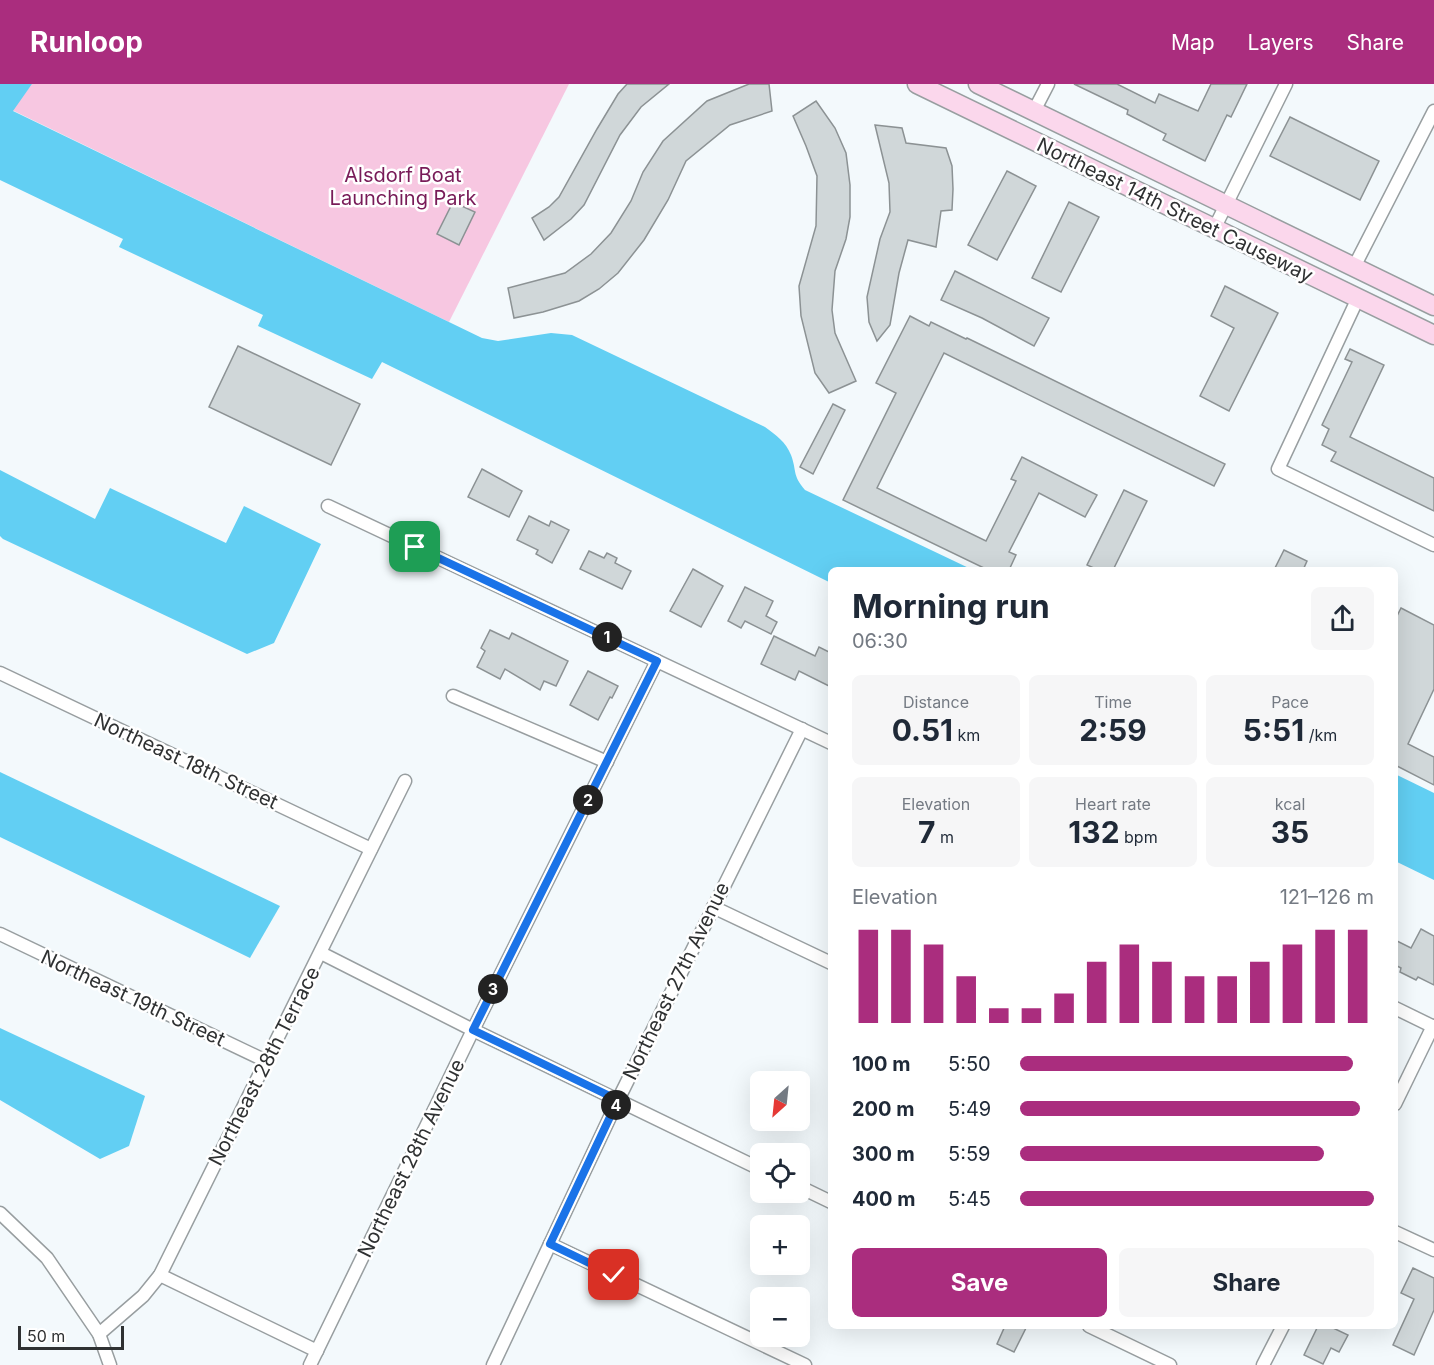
<!DOCTYPE html>
<meta charset="utf-8">
<style>
body{margin:0;font-family:Inter,sans-serif;background:#f6f6f7;color:#1f2937;height:100vh;display:flex;flex-direction:column;font-size:22px;white-space:nowrap}
*{box-sizing:border-box;margin:0}
p{font-size:20px;color:#747a83}
.icon{flex:none;width:33px;height:33px;fill:none;stroke:currentColor;stroke-width:2;stroke-linecap:round;stroke-linejoin:round}
.map{position:relative;flex:1;overflow:hidden}
.details{position:absolute;left:828px;top:483px;width:570px;height:762px;display:flex;flex-direction:column;background:#fff;border-radius:9px;box-shadow:0 6px 24px #0002}
.details>*{flex:none}
.needle{width:39px;rotate:207deg}
.fabs{position:absolute;left:750px;top:987px;display:grid;gap:12px}
.fabs a{display:grid;place-items:center;width:60px;height:60px;border-radius:9px;background:#fff;box-shadow:0 6px 24px #0002;font-size:30px}
.scale{position:absolute;left:18px;bottom:15px;width:106px;box-sizing:border-box;padding-left:6px;border:3px solid #2f3132;border-top:0;font-size:16px;line-height:21px;white-space:nowrap;color:#2f3132;-webkit-text-stroke:4px #fff;paint-order:stroke}
.pin{position:absolute;display:grid;place-items:center;width:51px;height:51px;color:#fff;margin:-26px;border-radius:12px;box-shadow:0 3px 9px #0006}
.km{position:absolute;width:30px;height:30px;margin:-15px;border-radius:50%;background:#222;color:#fff;font-size:16px;line-height:30px;text-align:center}
.round{display:grid;place-items:center;flex:none;width:63px;height:63px;border-radius:9px;background:#f6f6f7}
.head{display:flex;align-items:center;justify-content:space-between;height:102px;padding:0 24px}
h1{font-size:33px;font-weight:700;line-height:45px}
.figures{display:grid;grid-template-columns:repeat(3,1fr);gap:9px;height:102px;padding:6px 24px}
.figures div{display:grid;align-content:center;border-radius:9px;background:#f6f6f7;text-align:center}
.figures b{font-size:30px;font-weight:700}
.figures small{font-size:16px;font-weight:400}
.figures p{font-size:16px}
.chart{height:168px;padding:12px 24px}
.chart p{display:flex;justify-content:space-between}
.chart svg{width:100%;height:108px;margin-top:6px;stroke:#aa2d7e;stroke-width:6}
.cta{display:flex;gap:12px;margin-top:auto;padding:12px 24px}
.cta a{flex:1;height:69px;border-radius:9px;background:#aa2d7e;color:#fff;font-size:24px;font-weight:700;line-height:69px;text-align:center}
.cta a+a{background:#f6f6f7;color:#1f2937}
ul{padding:0 24px;list-style:none;font-size:20px}
li{display:grid;grid-template-columns:96px 72px 1fr;align-items:center;height:45px}
li i{height:15px;border-radius:8px;background:#aa2d7e}
header{display:flex;align-items:center;gap:36px;box-sizing:border-box;height:84px;padding:0 30px;background:#aa2d7e;color:#fff}
header strong{font-size:28px}
nav{display:flex;gap:33px;margin-inline-start:auto;font-size:21px}
.map>svg:first-child{display:block}
.green{fill:#f7c7e1}
.water{fill:#62cff3}
.building{fill:#d0d7d9;stroke:#8c9294;stroke-width:1.5}
.lines{fill:none;stroke-linecap:round;stroke-linejoin:round}
.street-casing{stroke:#989ea0;stroke-width:15}
.secondary-casing{stroke:#989ea0;stroke-width:21}
.street{stroke:#fff;stroke-width:12}
.secondary{stroke:#fbd7ec;stroke-width:18}
.route-casing{stroke:#fff;stroke-width:12}
.route{stroke:#1a73e8;stroke-width:8}
.labels{text-anchor:middle;stroke-width:5;stroke-linejoin:round;paint-order:stroke}
.park-label{font-size:20px;fill:#781b58;stroke:#fff}
.street-label{font-size:20px;fill:#2f3132;stroke:#fff}
</style>
<header>
<strong>Runloop</strong>
<nav><a>Map</a><a>Layers</a><a>Share</a></nav>
</header>
<div class="map">
<svg width="1434" height="1281" viewBox="0 0 1434 1281">
<rect width="100%" height="100%" fill="#f3f9fc"/>
<polygon class="green" points="32,0 569,0 449,238 12,26"/>
<g class="water">
<path d="M0 0H32L13 27 482 254 498 257 551 249 572 251 765 343C776 351 786 358 791 371 797 387 792 391 805 406L973 486H831V499L382 278 372 295 258 242 263 231 119 163 123 155 0 96Z"/>
<polygon points="0,386 95,435 110,404 226,459 244,422 321,460 274,559 247,570 3,455 0,452"/>
<polygon points="0,688 280,822 250,874 0,753"/>
<polygon points="1395,690 1434,709 1434,796 1395,777"/>
<polygon points="0,944 145,1012 129,1062 100,1075 0,1016"/>
</g>
<g class="building">
<polygon points="627,0 669,0 641,23 620,51 584,121 571,135 544,156 532,134 549,123 559,113 597,45 618,10"/>
<polygon points="749,0 769,0 772,27 730,41 686,77 668,116 644,156 618,189 599,205 579,217 543,228 514,234 508,204 565,189 591,170 611,149 631,117 643,88 663,57 707,17"/>
<polygon points="1074,0 1117,0 1155,19 1159,10 1198,27 1211,0 1247,0 1231,33 1227,31 1205,77 1163,56 1166,50 1127,30 1128,26"/>
<polygon points="816,17 835,44 846,69 850,101 850,133 846,155 835,187 832,226 835,249 856,297 829,309 815,289 801,232 799,202 816,142 817,92 806,62 793,32"/>
<polygon points="1290,33 1379,77 1360,116 1270,72"/>
<polygon points="875,41 902,44 906,59 946,64 952,82 953,105 952,126 941,127 936,163 908,156 899,189 890,241 877,257 869,238 867,213 880,155 890,128 889,99"/>
<polygon points="1007,87 1036,102 997,176 968,161"/>
<polygon points="453,118 475,128 459,161 437,150"/>
<polygon points="1069,118 1099,133 1061,208 1032,194"/>
<polygon points="955,187 1049,234 1034,262 982,234 941,216"/>
<polygon points="1225,202 1278,229 1229,327 1200,312 1234,244 1211,232"/>
<polygon points="910,232 929,242 931,238 966,255 967,254 1225,380 1214,402 944,269 877,404 986,457 1016,397 1011,395 1022,373 1097,411 1085,433 1039,409 1009,468 1016,471 1009,486 988,486 843,416 896,309 876,299"/>
<polygon points="238,262 360,320 331,381 209,323"/>
<polygon points="1350,265 1384,281 1350,353 1434,394 1434,427 1331,377 1336,368 1322,361 1329,345 1322,341 1352,278 1345,275"/>
<polygon points="833,320 845,326 813,390 800,383"/>
<polygon points="482,385 522,407 509,433 468,413"/>
<polygon points="1124,406 1147,417 1113,486 1098,486 1087,481"/>
<polygon points="529,432 549,442 551,437 569,446 552,479 536,470 538,466 517,456"/>
<polygon points="1284,466 1307,477 1303,486 1274,486"/>
<polygon points="589,467 604,474 607,469 617,474 615,479 631,487 622,505 580,485"/>
<polygon points="693,485 723,502 701,543 670,527"/>
<polygon points="745,503 773,517 766,532 777,538 771,550 745,537 741,544 728,537"/>
<polygon points="1401,524 1434,541 1434,605 1408,660 1434,673 1434,701 1395,681 1395,536"/>
<polygon points="490,546 509,555 512,549 568,577 556,602 544,597 540,606 505,585 500,595 477,583 485,567 481,564"/>
<polygon points="774,552 815,572 819,563 831,569 831,603 799,587 795,596 761,580"/>
<polygon points="588,587 618,602 612,614 610,613 598,636 570,621"/>
<polygon points="1421,845 1434,852 1434,901 1418,893 1416,896 1400,888 1401,884 1395,881 1395,856 1411,864"/>
<polygon points="1413,1184 1434,1194 1434,1226 1414,1271 1393,1261 1414,1215 1401,1209"/>
<polygon points="1005,1242 1027,1242 1014,1268 997,1260"/>
<polygon points="1318,1242 1329,1242 1348,1251 1339,1268 1331,1264 1323,1280 1304,1271"/>
</g>
<g class="lines">
<g class="street-casing">
<g id="street">
<polyline points="1034,27 1048,0"/>
<polyline points="1214,145 1286,0"/>
<polyline points="1354,183 1434,27"/>
<polyline points="1358,214 1278,385 1434,461"/>
<polyline points="328,422 831,659"/>
<polyline points="0,589 371,765"/>
<polyline points="453,612 607,678"/>
<polyline points="713,823 831,879"/>
<polyline points="0,850 266,977"/>
<polyline points="321,869 473,946 760,1085"/>
<polyline points="1395,924 1434,943"/>
<polyline points="1395,1020 1433,942"/>
<polyline points="800,1103 831,1118"/>
<polyline points="0,1129 47,1174 99,1250 110,1281"/>
<polyline points="1395,1148 1434,1166"/>
<polyline points="550,1160 805,1281"/>
<polyline points="160,1191 317,1267"/>
<polyline points="1089,1242 1170,1281"/>
<polyline points="99,1250 143,1212 160,1191 405,697"/>
<polyline points="310,1281 473,946 657,577"/>
<polyline points="493,1281 618,1016 802,645"/>
<polyline points="1263,1281 1283,1242"/>
</g>
</g>
<g class="secondary-casing">
<g id="secondary">
<polyline points="917,0 1434,251"/>
<polyline points="978,0 1434,222"/>
</g>
</g>
<use href="#street" class="street"/>
<use href="#secondary" class="secondary"/>
</g>
<g class="lines">
<g class="route-casing">
<polyline id="route" points="415,463 657,577 473,946 618,1016 550,1160 614,1191"/>
</g>
<use href="#route" class="route"/>
</g>
<g class="labels">
<g class="park-label">
<text x="403" y="98">Alsdorf Boat<tspan x="403" dy="23">Launching Park</tspan></text>
</g>
<g class="street-label">
<text transform="translate(1175 126) rotate(26)" y="7">Northeast 14th Street Causeway</text>
<text transform="translate(186 677) rotate(25)" y="7">Northeast 18th Street</text>
<text transform="translate(676 897) rotate(-64)" y="7">Northeast 27th Avenue</text>
<text transform="translate(133 914) rotate(25)" y="7">Northeast 19th Street</text>
<text transform="translate(264 982) rotate(-63)" y="7">Northeast 28th Terrace</text>
<text transform="translate(411 1074) rotate(-64)" y="7">Northeast 28th Avenue</text>
</g>
</g>
</svg>
<div class="fabs">
<a><svg class="needle" viewBox="-14 -14 28 28"><path d="M0-13l5 13h-10z" fill="#e53935"/><path d="M0 13l5-13h-10z" fill="#747a83"/></svg></a>
<a><svg class="icon" aria-label="locate" viewBox="0 0 24 24"><circle cx="12" cy="12" r="6"/><path d="M12 2v4M12 18v4M2 12h4M18 12h4"/></svg></a>
<a>+</a>
<a>−</a>
</div>
<div class="scale">50 m</div>
<div class="pin" style="left:415px;top:463px;background:#1e9e55"><svg class="icon" aria-label="arrive" viewBox="0 0 24 24"><path d="M6 21V4h12l-3 4 3 4H6"/></svg></div>
<div class="pin" style="left:614px;top:1191px;background:#d93025"><svg class="icon" aria-label="check" viewBox="0 0 24 24"><path d="M5 12l5 5 9-10"/></svg></div>
<b class="km" style="left:607px;top:553px">1</b>
<b class="km" style="left:588px;top:716px">2</b>
<b class="km" style="left:493px;top:905px">3</b>
<b class="km" style="left:616px;top:1021px">4</b>
<section class="details">
<div class="head"><div><h1>Morning run</h1><p>06:30</p></div><a class="round"><svg class="icon" aria-label="share" viewBox="0 0 24 24"><path d="M12 15V3M7 8l5-5 5 5M5 13v7h14v-7"/></svg></a></div>
<div class="figures">
<div><p>Distance</p><b>0.51<small> km</small></b></div>
<div><p>Time</p><b>2:59</b></div>
<div><p>Pace</p><b>5:51<small> /km</small></b></div>
</div>
<div class="figures">
<div><p>Elevation</p><b>7<small> m</small></b></div>
<div><p>Heart rate</p><b>132<small> bpm</small></b></div>
<div><p>kcal</p><b>35</b></div>
</div>
<div class="chart"><p><span>Elevation</span>121–126 m</p>
<svg viewBox="0 0 160 44" preserveAspectRatio="none"><path d="M5 44V6M15 44V6M25 44V12M35 44V25M45 44V38M55 44V38M65 44V32M75 44V19M85 44V12M95 44V19M105 44V25M115 44V25M125 44V19M135 44V12M145 44V6M155 44V6"/></svg>
</div>
<ul>
<li><b>100 m</b>5:50<i style="width:94%"></i></li>
<li><b>200 m</b>5:49<i style="width:96%"></i></li>
<li><b>300 m</b>5:59<i style="width:86%"></i></li>
<li><b>400 m</b>5:45<i style="width:100%"></i></li>
</ul>
<div class="cta"><a>Save</a><a>Share</a></div>
</section>
</div>
